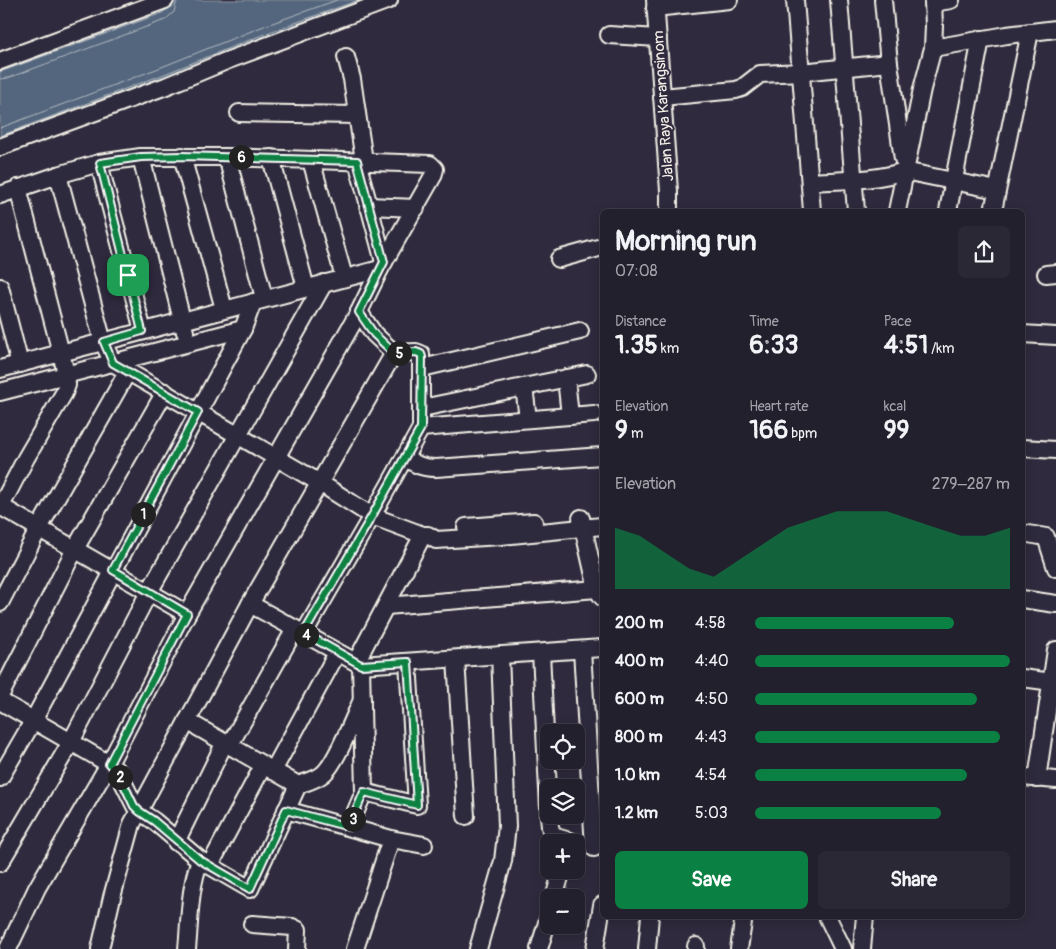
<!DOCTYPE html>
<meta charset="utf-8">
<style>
body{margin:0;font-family:Pangolin,sans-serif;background:#2b2836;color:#f1f3f6;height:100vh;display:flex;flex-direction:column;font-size:19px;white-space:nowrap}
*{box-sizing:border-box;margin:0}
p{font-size:16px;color:#a3a3aa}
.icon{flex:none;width:28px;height:28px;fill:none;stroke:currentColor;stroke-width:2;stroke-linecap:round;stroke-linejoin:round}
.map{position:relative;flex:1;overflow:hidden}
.panel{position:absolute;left:600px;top:209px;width:425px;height:710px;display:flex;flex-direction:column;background:#23202e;border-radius:8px;box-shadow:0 2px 12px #0003,0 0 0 1px #403e4a}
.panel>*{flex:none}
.fabs{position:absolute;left:540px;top:724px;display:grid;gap:10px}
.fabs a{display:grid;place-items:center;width:45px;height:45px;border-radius:8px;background:#23202e;box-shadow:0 2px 12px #0003,0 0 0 1px #403e4a;font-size:25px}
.pin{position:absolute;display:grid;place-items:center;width:42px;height:42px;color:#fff;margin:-21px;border-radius:10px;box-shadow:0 2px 8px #0006}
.km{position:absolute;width:25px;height:25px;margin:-12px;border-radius:50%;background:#222;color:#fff;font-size:14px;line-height:25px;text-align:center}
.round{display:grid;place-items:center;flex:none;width:52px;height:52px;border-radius:8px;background:#2b2836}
.headline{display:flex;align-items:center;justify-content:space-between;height:85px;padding:0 15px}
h1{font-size:28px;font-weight:700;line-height:38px}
.stats{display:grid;grid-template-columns:repeat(3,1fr);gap:8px;height:85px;padding:5px 15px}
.stats div{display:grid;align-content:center}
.stats b{font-size:25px;font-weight:700}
.stats small{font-size:14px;font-weight:400}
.stats p{font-size:14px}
.chart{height:140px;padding:10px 15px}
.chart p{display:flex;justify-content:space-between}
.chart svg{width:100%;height:90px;margin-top:5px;fill:#0b8043;opacity:.7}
.primary-button{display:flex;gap:10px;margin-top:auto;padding:10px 15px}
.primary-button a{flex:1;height:58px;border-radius:8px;background:#0b8043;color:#fff;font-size:20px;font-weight:700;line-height:58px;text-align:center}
.primary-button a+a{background:#2b2836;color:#f1f3f6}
ul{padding:0 15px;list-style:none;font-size:16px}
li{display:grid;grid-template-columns:80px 60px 1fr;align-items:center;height:38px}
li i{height:12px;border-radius:6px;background:#0b8043}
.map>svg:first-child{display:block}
.water{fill:#53667e;stroke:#939ea8}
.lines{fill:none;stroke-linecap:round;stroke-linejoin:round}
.shore{stroke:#b4b9be;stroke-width:1}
.minor-casing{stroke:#f4f1e8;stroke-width:20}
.minor{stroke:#2f2a3d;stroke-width:16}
.route-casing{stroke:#fff;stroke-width:10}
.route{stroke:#0b8043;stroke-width:6}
.labels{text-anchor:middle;stroke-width:4;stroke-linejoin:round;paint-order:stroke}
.street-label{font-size:15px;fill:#f4f1e8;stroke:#2f2a3d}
</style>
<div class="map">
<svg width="1056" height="949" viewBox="0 0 1056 949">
<rect width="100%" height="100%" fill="#2f2a3d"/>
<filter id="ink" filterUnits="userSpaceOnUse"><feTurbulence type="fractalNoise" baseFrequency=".02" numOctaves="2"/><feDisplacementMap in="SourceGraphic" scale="10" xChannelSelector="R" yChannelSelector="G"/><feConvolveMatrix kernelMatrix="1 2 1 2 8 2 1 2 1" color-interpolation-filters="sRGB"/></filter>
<g filter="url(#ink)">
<polygon class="water" points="165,0 389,0 0,148 0,61"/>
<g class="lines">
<g class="shore">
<polyline points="0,72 162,13 167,9"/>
<polyline points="0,79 8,78 165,20 174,12 177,0"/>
<polyline points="0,128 159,68 264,26 337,0"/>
<polyline points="0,136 162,75 267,33 359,0"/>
</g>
<g class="minor-casing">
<g id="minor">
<polyline points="655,0 669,191 669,211"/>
<polyline points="795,0 812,211"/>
<polyline points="839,0 856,211"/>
<polyline points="883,0 889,63 903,159"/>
<polyline points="933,3 951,0"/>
<polyline points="655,8 729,0"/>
<polyline points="609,35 658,38"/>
<polyline points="933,48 1007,35 1056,29"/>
<polyline points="346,57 352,79 364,161"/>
<polyline points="0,61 165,0"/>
<polyline points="662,97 736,90 742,88 760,74 801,72 889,63"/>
<polyline points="239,113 357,115"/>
<polyline points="0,147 166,86 226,61 389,0"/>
<polyline points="182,156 224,309"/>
<polyline points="141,157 185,332"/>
<polyline points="227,157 264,298"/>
<polyline points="271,158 306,288"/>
<polyline points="311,160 344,277"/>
<polyline points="357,161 384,262"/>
<polyline points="99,163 143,331"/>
<polyline points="58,175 103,342 113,363 320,483 372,516 423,535 428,535 436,540 501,536 602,526"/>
<path d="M810 182C841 180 875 181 904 171L997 190"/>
<polyline points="0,195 58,175 99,163 141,157 227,157 430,164 435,169 433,176 380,269 359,312 187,614 109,764 37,888 8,949"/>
<polyline points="368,206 416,208"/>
<polyline points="897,211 922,89 933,48 934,26 933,0"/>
<polyline points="948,211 981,39"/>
<polyline points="993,211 1030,32"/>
<polyline points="559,259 602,247"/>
<polyline points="1046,274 1056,273"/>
<polyline points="0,287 20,364"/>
<polyline points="1022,334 1056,336"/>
<polyline points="422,368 580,331"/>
<polyline points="0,369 380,269"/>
<polyline points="566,378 570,416"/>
<polyline points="524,387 528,419"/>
<polyline points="0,392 243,329"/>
<polyline points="422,408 587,374"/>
<polyline points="421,428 594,414"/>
<polyline points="1022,448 1056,450"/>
<path d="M405 457C415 465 423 468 436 468L602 456"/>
<polyline points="0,506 187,614"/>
<polyline points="0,508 26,458 64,393 67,385 66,374 61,353 18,188"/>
<polyline points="581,518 597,589 602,597"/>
<polyline points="466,527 534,522"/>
<polyline points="1022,533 1046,537 1056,568"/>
<polyline points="1022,599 1056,604"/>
<polyline points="0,603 39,528 128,371"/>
<polyline points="250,604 361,665 602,648"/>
<polyline points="386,606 597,589"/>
<polyline points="304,633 372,516 421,428 421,354 416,352 394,353 374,334 359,312"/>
<polyline points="582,650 594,848"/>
<polyline points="541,653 549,810"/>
<polyline points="456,659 466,816"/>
<polyline points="356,662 423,535"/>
<polyline points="1022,678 1052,682"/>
<polyline points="0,696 75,549 165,392"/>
<polyline points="0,701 109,764 118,772 135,806 139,811 154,821 200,860 250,889 298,785"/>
<path d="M187 721 298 785C306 782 316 780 323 774 336 764 354 717 362 700"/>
<polyline points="229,746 295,629"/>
<polyline points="273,771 337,653"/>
<polyline points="1022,777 1056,780"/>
<polyline points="0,778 33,721 243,329 253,302"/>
<polyline points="1037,779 1056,650"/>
<polyline points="364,792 417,805 408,662"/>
<polyline points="286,810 391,839 424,845"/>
<polyline points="549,815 550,827 553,836 573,842"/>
<polyline points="349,827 364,792 361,665"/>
<polyline points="176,842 224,744"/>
<polyline points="0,863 71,742 149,592 324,283"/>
<polyline points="210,865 263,766"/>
<polyline points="554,898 562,870"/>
<polyline points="827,916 843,949"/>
<polyline points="252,924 292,927 298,930 297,949"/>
<polyline points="100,949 112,897 132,824 250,604 394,353"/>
<path d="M187 949C190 919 189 889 200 860"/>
<polyline points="355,949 391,839"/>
<polyline points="478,949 503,861 507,826 500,655"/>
<polyline points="539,949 549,916"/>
<polyline points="595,949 602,905"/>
<polyline points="647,949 650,916"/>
<polyline points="696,949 696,946"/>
<polyline points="739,949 743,922"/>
<polyline points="862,949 865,916"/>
</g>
</g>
<use href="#minor" class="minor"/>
</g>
</g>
<g class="lines" filter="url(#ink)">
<g class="route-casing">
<polygon id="route" points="182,156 357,161 384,262 359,312 374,334 394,353 416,352 421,354 422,357 421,428 372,516 304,633 361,665 408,662 417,805 364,792 349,827 286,810 250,889 200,860 154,821 139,811 134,806 118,772 109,764 187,614 113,570 198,412 113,363 104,342 142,331 100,163 141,157"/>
</g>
<use href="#route" class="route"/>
</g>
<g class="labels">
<g class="street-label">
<text transform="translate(663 106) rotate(-94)" y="5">Jalan Raya Karangsinom</text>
</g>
</g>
</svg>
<div class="fabs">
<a><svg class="icon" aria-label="locate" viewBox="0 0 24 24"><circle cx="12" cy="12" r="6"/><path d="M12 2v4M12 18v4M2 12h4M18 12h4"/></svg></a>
<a><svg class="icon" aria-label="layers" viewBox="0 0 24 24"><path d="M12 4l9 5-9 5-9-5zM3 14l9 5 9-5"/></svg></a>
<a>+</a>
<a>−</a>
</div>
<div class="pin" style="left:128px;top:275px;background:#1e9e55"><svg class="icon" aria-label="arrive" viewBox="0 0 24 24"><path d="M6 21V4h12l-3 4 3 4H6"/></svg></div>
<b class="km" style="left:143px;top:514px">1</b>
<b class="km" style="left:120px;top:777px">2</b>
<b class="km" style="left:353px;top:819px">3</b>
<b class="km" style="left:306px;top:635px">4</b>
<b class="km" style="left:399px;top:353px">5</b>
<b class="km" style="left:241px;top:157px">6</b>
<section class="panel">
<div class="headline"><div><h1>Morning run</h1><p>07:08</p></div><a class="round"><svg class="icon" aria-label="share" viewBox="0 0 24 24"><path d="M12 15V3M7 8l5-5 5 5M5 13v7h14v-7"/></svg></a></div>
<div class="stats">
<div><p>Distance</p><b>1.35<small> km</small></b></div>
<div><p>Time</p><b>6:33</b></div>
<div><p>Pace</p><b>4:51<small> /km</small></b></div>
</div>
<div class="stats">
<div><p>Elevation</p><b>9<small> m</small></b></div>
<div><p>Heart rate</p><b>166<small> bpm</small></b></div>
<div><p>kcal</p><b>99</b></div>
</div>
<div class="chart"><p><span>Elevation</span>279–287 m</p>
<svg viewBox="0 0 160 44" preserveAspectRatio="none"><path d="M0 44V14L10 18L20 26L30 34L40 38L50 30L60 22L70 14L80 10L90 6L100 6L110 6L120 10L130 14L140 18L150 18L160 14V44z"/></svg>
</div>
<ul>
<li><b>200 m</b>4:58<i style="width:78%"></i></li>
<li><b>400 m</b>4:40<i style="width:100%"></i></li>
<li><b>600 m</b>4:50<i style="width:87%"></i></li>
<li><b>800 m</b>4:43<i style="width:96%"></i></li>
<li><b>1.0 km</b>4:54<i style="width:83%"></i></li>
<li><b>1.2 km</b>5:03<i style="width:73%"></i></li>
</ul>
<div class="primary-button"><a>Save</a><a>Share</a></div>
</section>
</div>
